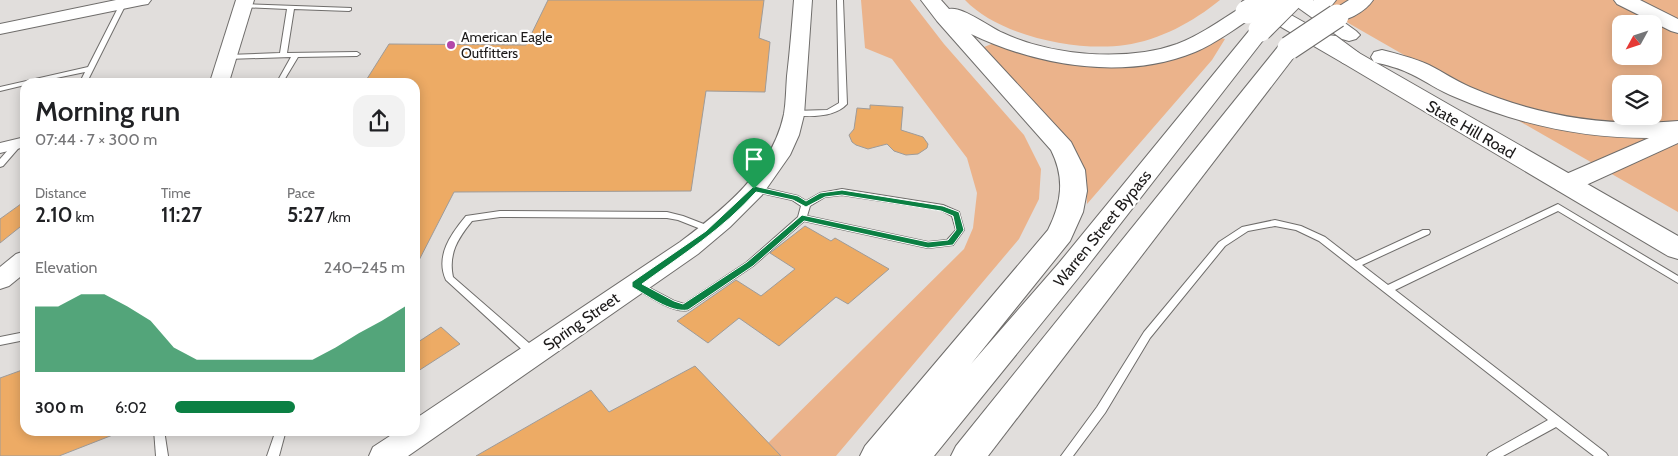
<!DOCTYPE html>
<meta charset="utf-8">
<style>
body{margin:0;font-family:Cabin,sans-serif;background:#f2f2f2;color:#202124;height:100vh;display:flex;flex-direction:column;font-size:19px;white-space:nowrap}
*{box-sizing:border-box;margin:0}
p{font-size:16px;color:#757577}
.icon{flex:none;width:28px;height:28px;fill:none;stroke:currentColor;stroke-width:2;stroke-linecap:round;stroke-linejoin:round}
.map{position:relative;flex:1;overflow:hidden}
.panel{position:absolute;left:20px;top:78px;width:400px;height:358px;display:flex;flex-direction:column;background:#fff;border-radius:15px;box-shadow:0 2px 12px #0003}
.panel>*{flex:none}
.needle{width:32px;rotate:230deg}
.buttons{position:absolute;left:1612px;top:15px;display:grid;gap:10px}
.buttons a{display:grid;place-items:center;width:50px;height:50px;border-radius:10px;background:#fff;box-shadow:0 2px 12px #0003;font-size:25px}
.pin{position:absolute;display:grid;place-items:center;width:42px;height:42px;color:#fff;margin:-51px -21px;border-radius:50% 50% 50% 0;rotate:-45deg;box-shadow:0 0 5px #0007}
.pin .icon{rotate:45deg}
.round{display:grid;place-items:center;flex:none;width:52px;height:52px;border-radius:15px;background:#f2f2f2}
.summary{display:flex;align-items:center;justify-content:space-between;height:85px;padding:0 15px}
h1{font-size:28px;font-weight:600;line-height:38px}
.stats{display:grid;grid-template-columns:repeat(3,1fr);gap:8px;height:85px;padding:5px 15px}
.stats div{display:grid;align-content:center}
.stats b{font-size:21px;font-weight:600}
.stats small{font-size:14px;font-weight:400}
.stats p{font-size:14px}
.chart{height:140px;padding:10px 15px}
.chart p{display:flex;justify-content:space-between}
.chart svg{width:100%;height:90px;margin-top:5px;fill:#0b8043;opacity:.7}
ul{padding:0 15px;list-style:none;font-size:16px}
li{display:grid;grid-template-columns:80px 60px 1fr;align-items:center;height:38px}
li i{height:12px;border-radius:6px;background:#0b8043}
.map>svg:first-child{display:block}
.green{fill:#ebb38b;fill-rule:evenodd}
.building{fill:#edab65;stroke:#9e9b99}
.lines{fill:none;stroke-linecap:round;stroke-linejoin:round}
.lane-casing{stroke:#6f6d6b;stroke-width:2}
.street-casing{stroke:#6f6d6b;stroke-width:2}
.secondary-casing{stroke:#6f6d6b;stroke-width:2}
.primary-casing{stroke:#6f6d6b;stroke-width:2}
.highway-casing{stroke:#6f6d6b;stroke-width:2}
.lane{fill:#fff;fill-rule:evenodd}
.street{fill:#fff;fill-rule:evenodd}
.secondary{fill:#fff;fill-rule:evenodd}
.primary{fill:#fff;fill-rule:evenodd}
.highway{fill:#fff;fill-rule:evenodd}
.highway-bridge-casing{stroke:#6f6d6b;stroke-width:25;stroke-linecap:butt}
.highway-bridge{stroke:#fff;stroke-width:23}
.route{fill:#0b8043;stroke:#fff;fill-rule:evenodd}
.poi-dot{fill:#b248a9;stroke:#fff;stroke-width:2}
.labels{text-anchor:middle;stroke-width:4.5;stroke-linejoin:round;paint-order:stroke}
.far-poi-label{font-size:14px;fill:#1c1a1a;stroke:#fff;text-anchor:start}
.street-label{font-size:16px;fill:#1c1a1a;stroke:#fff}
</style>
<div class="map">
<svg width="1678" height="456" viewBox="0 0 1678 456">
<rect width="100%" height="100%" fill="#e1dedc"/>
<g class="green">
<polygon points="861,0 910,0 944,44 1024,135 1041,169 1039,199 1019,239 836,456 755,456 964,249 973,228 977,193 967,158 892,59 865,48"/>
<path d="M965 0H1220C1193 22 1160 40 1125 45 1077 52 999 36 965 0Z"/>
<path d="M1312 0H1678V212L1350 24ZM1621 24H1654V56H1621ZM1621 84H1654V116H1621Z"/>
<polygon points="1218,37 1225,39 1212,60 1087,204 1086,182 1072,145 984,47 994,43 1109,65"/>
</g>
<g class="building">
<polygon points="548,0 764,0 759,38 770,42 765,92 706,91 691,191 454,192 415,268 415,82 365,82 389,44 526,45"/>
<polygon points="870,105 903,107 901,130 923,137 928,144 927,148 918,154 906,155 894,151 887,144 868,149 856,145 852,142 849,135 854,129 857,108 870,109"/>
<polygon points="25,201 25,223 0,243 0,219"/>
<polygon points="805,226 831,241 835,238 889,269 848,304 836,297 779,346 739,318 708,343 677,321 736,280 761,296 795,269 770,253"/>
<polygon points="441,327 460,344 415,373 415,344"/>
<polygon points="695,366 781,456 476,456 591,390 609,412"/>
<polygon points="25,369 25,430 123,431 59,456 0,456 0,378"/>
</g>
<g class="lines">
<g class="lane-casing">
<g id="lane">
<polygon points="122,0 128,0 87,82 80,82 85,72 37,82 25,82 25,85 0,91 0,87 88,67"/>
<path d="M837 0H843L847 104C834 118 809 117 791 115L790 113 794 111 827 110 839 103Z"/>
<polygon points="243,4 351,8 351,10 349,11 294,9 287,53 357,52 360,54 357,56 298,57 283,82 277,82 291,57 227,59 224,57 227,55 280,53 287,9 241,7 241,5"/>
<polygon points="16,141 22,141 23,143 3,166 0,167 0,159"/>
<path d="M755 186 798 196 806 201 820 193 842 189 943 205 959 212 964 230 953 245 928 248 804 221 753 266 688 310C673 314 645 294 632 286L630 284 632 282H638L674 301 684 304 747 262 798 217 801 206 792 200 752 191 751 189ZM842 195 941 210 952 216 956 230 947 240 928 242 807 216 810 206 825 197Z"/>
<polygon points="1558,204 1678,276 1678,283 1558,211 1395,290 1606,453 1608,456 1594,456 1556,427 1503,456 1487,456 1489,453 1548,420 1319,241 1296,230 1275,226 1248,231 1225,246 1150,338 1105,413 1073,456 1061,456 1097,407 1144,332 1219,242 1242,227 1275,220 1301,226 1325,237 1356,261 1423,230 1429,230 1430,232 1429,234 1362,265 1388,285"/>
<path d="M500 211 667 212 683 216 714 228 715 230 711 233 678 220 667 218 500 217 472 221C458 238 448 254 453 277L537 350 538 353 537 356 533 357 529 356 446 280C435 256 451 234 466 216Z"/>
<polygon points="25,332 25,340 0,345 0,337"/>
<polygon points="154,430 164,430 168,456 156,456"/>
<polygon points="276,430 286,430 279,456 267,456"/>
</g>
</g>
<g class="street-casing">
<polygon id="street" points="25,137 25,147 0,153 0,143"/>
</g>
<g class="secondary-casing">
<g id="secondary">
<polygon points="116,0 151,0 148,4 142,5 0,34 0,24"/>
<polygon points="236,0 254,0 229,82 210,82"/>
<path d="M794 0H812L804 115 799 135 790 155 762 195 730 227 698 254 408 456H369L373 447 399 430H415V419L680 242C724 209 772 171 784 114 786 102 786 89 787 76 790 51 792 25 794 0Z"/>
<polygon points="25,251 25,273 9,286 0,289 0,267 16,254"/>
</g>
</g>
<g class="primary-casing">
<g id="primary">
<polygon points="1290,0 1313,0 1356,31 1360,35 1356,39 1349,41 1342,39 1293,4"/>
<polygon points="1328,35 1336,36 1359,53 1678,236 1678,259 1668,256 1343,63 1317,41 1320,36"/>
</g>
</g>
<g class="highway-casing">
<g id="highway">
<path d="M921 0H941L949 9C962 6 988 26 1003 33 1051 56 1127 62 1177 44 1200 35 1220 21 1240 8L1246 6 1243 2 1244 0H1264L1359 53 1362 58 1359 63 1351 65 1343 63 1257 13 1254 16C1235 29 1216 43 1195 52 1124 81 1038 66 971 34L1071 142 1085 170 1087 191 1083 212 1070 241 971 364 1059 263 1253 26 1260 24 1267 26 1271 30 1079 277 934 456H860L865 446 1048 230C1062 202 1065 178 1051 150L937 21Z"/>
<path d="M1314 0H1336C1330 9 1323 12 1313 9L1310 5Z"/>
<path d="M1349 0H1373C1365 12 1344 24 1330 20L1327 16 1330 12Z"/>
<polygon points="1614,0 1640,0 1678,19 1678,33 1671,31 1617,4"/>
<polygon points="1289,42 1297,43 1300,48 1297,53 988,456 951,456 956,446 1281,43"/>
<path d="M1382 50C1398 54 1414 58 1429 65 1443 72 1456 81 1470 87 1537 116 1605 127 1678 121V143L1575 190 1566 192 1557 190 1553 184 1557 178 1649 138C1581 138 1517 124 1455 97 1439 91 1426 81 1411 74 1399 68 1387 65 1374 62L1371 57 1374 52Z"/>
</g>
</g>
<use href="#lane" class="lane"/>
<use href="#street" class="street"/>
<use href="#secondary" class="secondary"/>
<use href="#primary" class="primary"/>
<use href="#highway" class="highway"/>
<g class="highway-bridge-casing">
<g id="highway-bridge">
<polyline points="1247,12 1268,0"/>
<polyline points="1260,30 1290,0"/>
<polyline points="1289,48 1337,16"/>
</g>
</g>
<use href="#highway-bridge" class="highway-bridge"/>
</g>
<path class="route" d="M754 186 798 196 806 201 820 193 842 190 943 206 959 212 964 230 953 245 928 248 804 221 753 266 688 310C670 313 647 295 632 287V282L706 231ZM756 192 793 200 806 207 825 197 842 195 941 211 953 216 956 230 948 240 928 242 802 215 747 262 683 304 674 301 642 284C682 255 723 229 756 192Z"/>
<circle class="poi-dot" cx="451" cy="45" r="5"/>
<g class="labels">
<g class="far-poi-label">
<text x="461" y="42">American Eagle<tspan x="461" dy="16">Outfitters</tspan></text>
</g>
<g class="street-label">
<text transform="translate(1471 129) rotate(30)" y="6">State Hill Road</text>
<text transform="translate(1102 228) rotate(-51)" y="6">Warren Street Bypass</text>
<text transform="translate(581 321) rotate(-35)" y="6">Spring Street</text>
</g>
</g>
</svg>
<div class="buttons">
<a><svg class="needle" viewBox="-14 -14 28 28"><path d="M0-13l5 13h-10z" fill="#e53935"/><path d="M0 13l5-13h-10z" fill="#757577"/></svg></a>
<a><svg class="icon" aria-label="layers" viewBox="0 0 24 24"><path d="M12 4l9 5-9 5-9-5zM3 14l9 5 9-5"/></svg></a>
</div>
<div class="pin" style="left:754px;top:189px;background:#1e9e55"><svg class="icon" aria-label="arrive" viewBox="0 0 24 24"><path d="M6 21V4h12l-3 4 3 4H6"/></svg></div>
<section class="panel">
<div class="summary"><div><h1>Morning run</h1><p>07:44 · 7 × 300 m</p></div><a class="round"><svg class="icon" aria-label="share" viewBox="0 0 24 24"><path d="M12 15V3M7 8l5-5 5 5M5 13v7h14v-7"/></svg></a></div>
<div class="stats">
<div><p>Distance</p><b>2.10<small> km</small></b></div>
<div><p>Time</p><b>11:27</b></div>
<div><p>Pace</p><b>5:27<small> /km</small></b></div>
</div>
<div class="chart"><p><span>Elevation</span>240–245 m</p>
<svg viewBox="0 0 160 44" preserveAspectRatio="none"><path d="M0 44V12L10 12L20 6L30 6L40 12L50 19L60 32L70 38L80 38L90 38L100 38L110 38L120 38L130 32L140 25L150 19L160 12V44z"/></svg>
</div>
<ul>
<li><b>300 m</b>6:02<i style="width:52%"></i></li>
</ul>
</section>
</div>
